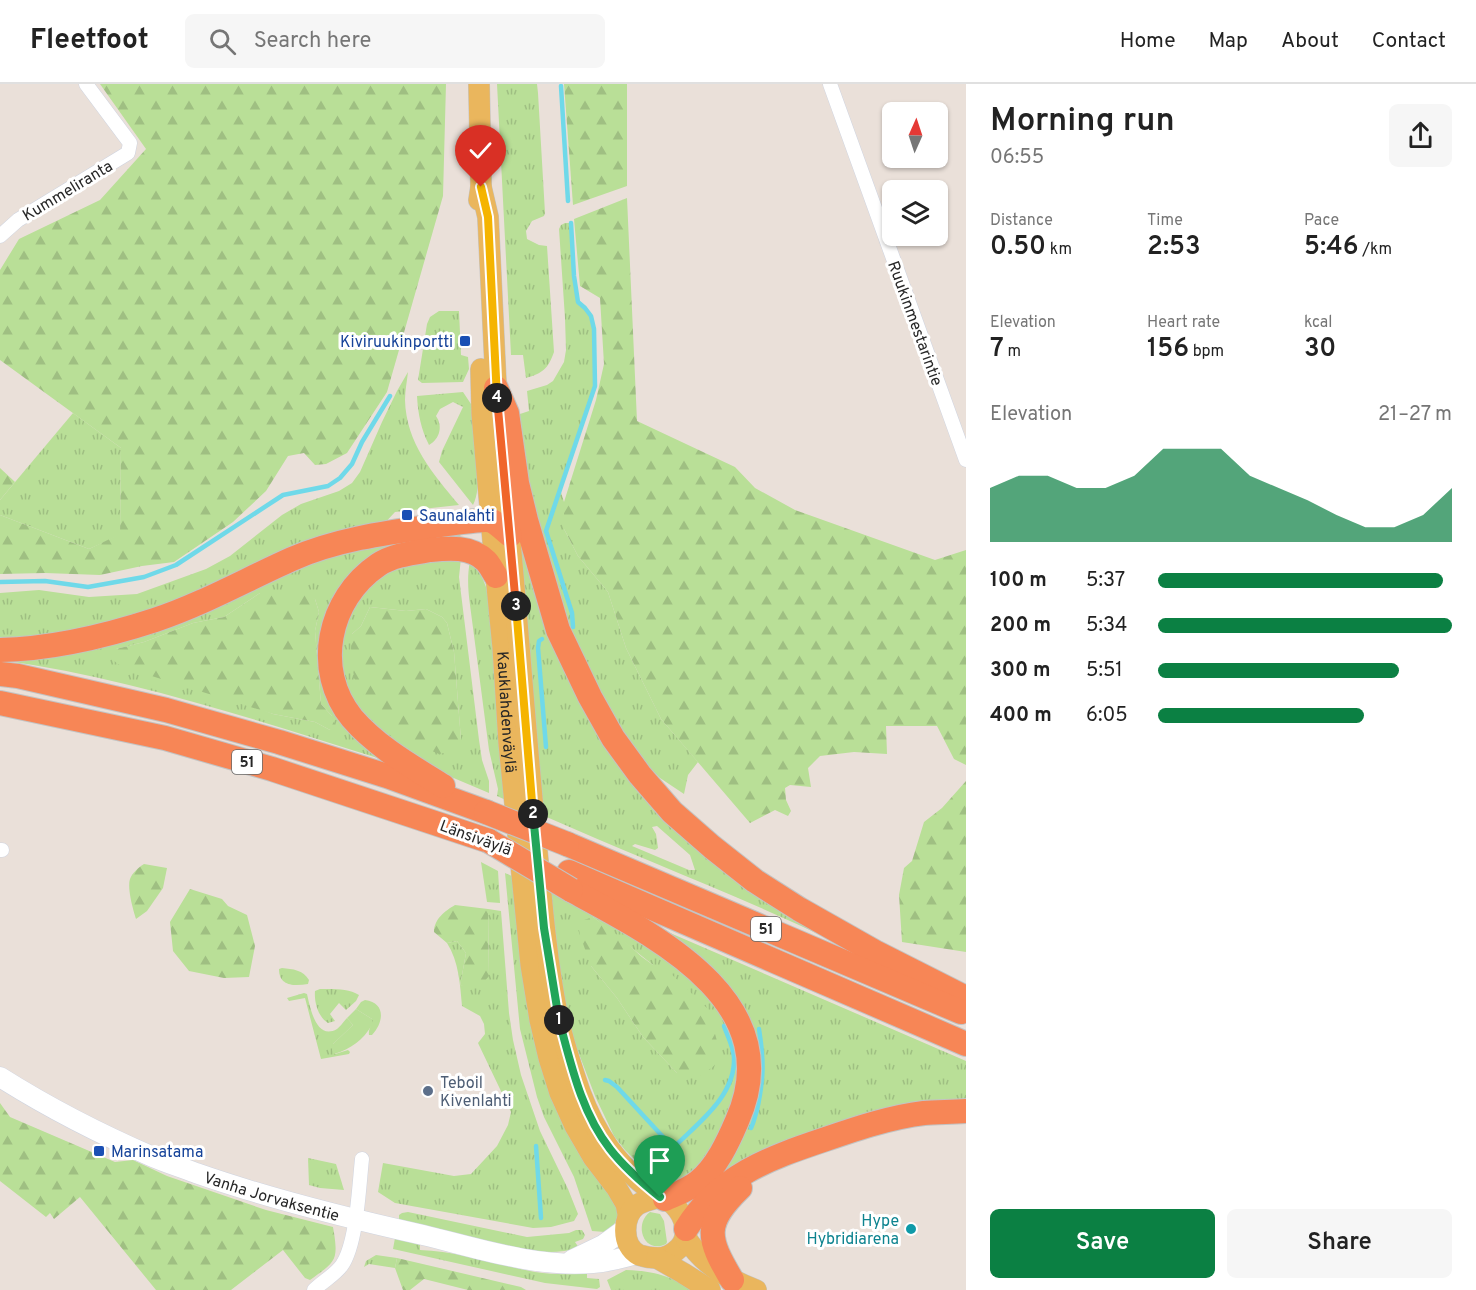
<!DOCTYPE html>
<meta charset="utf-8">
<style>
body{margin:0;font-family:Overpass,sans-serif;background:#f6f6f6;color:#222;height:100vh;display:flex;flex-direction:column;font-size:22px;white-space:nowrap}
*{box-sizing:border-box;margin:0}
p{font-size:20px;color:#767676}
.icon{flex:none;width:33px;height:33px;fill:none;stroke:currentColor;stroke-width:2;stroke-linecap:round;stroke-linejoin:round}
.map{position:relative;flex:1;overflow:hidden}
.drawer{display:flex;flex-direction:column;background:#fff;width:510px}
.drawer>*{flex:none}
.needle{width:39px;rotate:3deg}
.buttons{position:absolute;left:882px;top:18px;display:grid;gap:12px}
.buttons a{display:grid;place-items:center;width:66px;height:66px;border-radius:9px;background:#fff;box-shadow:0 2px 4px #0004;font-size:30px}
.pin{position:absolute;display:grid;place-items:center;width:51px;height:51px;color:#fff;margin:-62px -26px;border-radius:50% 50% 50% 0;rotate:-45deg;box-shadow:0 0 6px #0007}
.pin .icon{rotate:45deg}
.km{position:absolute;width:30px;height:30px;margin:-15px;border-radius:50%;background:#222;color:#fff;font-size:16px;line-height:30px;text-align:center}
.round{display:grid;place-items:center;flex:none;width:63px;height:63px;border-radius:9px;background:#f6f6f6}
.summary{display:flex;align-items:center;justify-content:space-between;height:102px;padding:0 24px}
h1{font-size:33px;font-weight:600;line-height:45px}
.metrics{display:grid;grid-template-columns:repeat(3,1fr);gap:9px;height:102px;padding:6px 24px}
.metrics div{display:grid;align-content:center}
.metrics b{font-size:26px;font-weight:600}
.metrics small{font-size:16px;font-weight:400}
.metrics p{font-size:16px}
.chart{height:168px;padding:12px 24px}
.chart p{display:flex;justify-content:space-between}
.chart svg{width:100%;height:108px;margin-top:6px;fill:#0b8043;opacity:.7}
.button{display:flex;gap:12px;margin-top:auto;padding:12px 24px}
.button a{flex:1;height:69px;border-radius:9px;background:#0b8043;color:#fff;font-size:24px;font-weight:600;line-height:69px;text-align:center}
.button a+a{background:#f6f6f6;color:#222}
ul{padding:0 24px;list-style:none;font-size:20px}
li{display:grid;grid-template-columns:96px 72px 1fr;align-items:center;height:45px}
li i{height:15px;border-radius:8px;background:#0b8043}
header{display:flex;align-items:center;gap:36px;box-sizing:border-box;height:84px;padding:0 30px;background:#fff;border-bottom:2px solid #e0e0e0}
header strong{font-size:28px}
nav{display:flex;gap:33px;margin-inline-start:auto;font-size:21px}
.search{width:420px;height:54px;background:#f6f6f6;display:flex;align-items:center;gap:15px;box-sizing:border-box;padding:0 21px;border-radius:9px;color:#767676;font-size:22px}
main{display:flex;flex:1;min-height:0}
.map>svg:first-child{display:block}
.grass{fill:url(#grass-tufts);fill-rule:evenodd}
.forest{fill:url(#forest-firs)}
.park{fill:#b9df97}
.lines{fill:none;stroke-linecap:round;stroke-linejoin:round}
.stream{stroke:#6fd9e9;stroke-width:4.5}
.street-casing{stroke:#cfd4e0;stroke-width:15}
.secondary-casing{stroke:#cfd4e0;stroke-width:21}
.primary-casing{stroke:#c3c3c3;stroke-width:22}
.highway-casing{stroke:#c3c3c3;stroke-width:26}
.street{stroke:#fff;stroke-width:14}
.secondary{stroke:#fff;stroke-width:20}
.primary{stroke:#eab65d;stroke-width:21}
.highway{stroke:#f78656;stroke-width:24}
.highway-bridge-casing{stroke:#c3c3c3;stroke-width:26;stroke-linecap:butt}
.highway-bridge{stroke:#f78656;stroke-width:24}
.split-1-casing{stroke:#fff;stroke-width:12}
.split-2-casing{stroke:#fff;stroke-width:12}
.split-3-casing{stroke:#fff;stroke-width:12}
.split-4-casing{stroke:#fff;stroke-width:12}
.split-5-casing{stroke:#fff;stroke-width:12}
.split-1{stroke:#22a559;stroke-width:8}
.split-2{stroke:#22a559;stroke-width:8}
.split-3{stroke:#f5b400;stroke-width:8}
.split-4{stroke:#f0652b;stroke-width:8}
.split-5{stroke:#f5b400;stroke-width:8}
.transit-dot{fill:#1a4fb4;stroke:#fff;stroke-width:2}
.service-dot{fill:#5c6f8a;stroke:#fff;stroke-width:2}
.culture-dot{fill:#0f9aa8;stroke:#fff;stroke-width:2}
.labels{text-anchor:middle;stroke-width:6;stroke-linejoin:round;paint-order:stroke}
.shield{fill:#fff;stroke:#686868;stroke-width:1.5}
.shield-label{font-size:15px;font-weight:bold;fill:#272727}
.street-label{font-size:16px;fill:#272727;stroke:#fff}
.transit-label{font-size:16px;fill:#164399;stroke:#fff;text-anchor:start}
.service-label{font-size:16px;fill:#4e5e75;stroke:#fff;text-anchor:start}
.culture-label{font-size:16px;fill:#0d838f;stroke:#fff;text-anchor:end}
</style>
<header>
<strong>Fleetfoot</strong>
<div class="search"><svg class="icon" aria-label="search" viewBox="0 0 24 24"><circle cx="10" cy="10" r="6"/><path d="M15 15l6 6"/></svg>Search here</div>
<nav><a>Home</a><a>Map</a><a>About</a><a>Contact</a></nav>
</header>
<main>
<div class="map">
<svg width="966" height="1206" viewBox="0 0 966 1206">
<defs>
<pattern id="grass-tufts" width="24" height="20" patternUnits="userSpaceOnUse" patternTransform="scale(1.5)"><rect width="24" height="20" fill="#b9df97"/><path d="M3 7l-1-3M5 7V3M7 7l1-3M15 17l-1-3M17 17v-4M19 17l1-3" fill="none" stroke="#9fbf82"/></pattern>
<pattern id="forest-firs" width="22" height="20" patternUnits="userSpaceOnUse" patternTransform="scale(1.5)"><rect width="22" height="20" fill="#b9df97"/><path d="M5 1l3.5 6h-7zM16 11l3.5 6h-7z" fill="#9fbf82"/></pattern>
</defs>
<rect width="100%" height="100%" fill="#eae0d9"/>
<g class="grass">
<path d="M497 0H537L538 9 545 129 544 132 532 137 526 147 527 155 539 161 547 162 554 268C548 285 543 289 526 294L523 271H511Z"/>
<polygon points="565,139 571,139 574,192 578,217 585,224 591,232 594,245 595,302 560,405 564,418 564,445 578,472 608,508 626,564 661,635 698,678 688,691 684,710 660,694 646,680 624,649 583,576 572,553 538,451 517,331 529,327 527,307 547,301 553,297 564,278 566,266 565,234 559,145 561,141"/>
<polygon points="439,227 459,227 461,271 468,273 469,285 463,298 422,299 418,296 427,240 430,233"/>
<path d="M408 288C407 297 405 307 405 316 406 359 433 390 459 421L395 428 382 442 125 539 0 558V509L39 506 89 513 137 510 206 485 230 472 282 431 301 420 339 407 352 399 360 388 382 338 397 307Z"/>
<path d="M463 308 471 320V330H475C476 351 483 405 473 421L439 378 442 367 463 323 453 318 440 325 436 332C443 342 440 355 429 361 421 345 418 330 417 312Z"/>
<polygon points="73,329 121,364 120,451 89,465 0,431 0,416"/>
<path d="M518 436 627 689 840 860C742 813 641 775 542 731ZM657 742 690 771 695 786H689L632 762 635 760 655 766 658 764 656 750 652 743Z"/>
<path d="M460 448 461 458 398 465 324 562 384 676C260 637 130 594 1 576L323 472ZM260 509 315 515 319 528 315 547 321 620 332 632 330 646 315 638 273 630 116 565 144 558 193 539 224 533Z"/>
<path d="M461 474 459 493 479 656 482 676 489 697V709L430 684 368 639 345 605 340 561 350 526 365 504 396 482ZM370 523 406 527 426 525 442 533 447 539 454 568 461 656 352 550 361 542Z"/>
<path d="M470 477 480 488 486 503 492 532 508 717 497 712 498 705 489 666 470 521C468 506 467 492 470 477Z"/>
<polygon points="481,778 498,787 500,819 487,818"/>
<path d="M505 789 516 794 618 1123C618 1136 615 1142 605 1150V1148L592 1147 574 1093 544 1033 537 1013 520 945Z"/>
<path d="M546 805 635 849 716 914 738 955 736 1022 700 1086 681 1097H672L660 1093 640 1081 625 1066 614 1052 595 1012 579 970 566 941ZM593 833 653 881 677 989 643 953 617 914 591 882Z"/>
<path d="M488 825 501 827 509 929 513 956 521 991 540 1047 568 1105 578 1130 574 1137 551 1143 533 1144 395 1119 378 1108 383 1079 454 1092 471 1090 497 1062 508 1041 511 1028 478 959 485 950 484 940 480 932 462 922C460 900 459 878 447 859L457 857 466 869 460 902 489 892Z"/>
<polygon points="647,839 966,977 966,1020 710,1104 755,957"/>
<path d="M282 884C293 885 303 886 309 896L308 900C295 902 279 903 279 885Z"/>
<path d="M320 905C333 905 348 904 359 911L356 917 346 926 339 919 330 930 335 937 328 939C318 933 314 918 315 907Z"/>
<path d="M304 909 307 910C310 923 316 957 337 945 340 943 344 937 347 934L353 941 333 960 335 970 348 966 350 968 349 970 321 975 305 914 289 917 287 914Z"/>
<path d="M365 916C386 919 384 938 372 951H369C368 945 372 942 372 935L356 925 361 918Z"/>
<polygon points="308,1074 336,1080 344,1106 320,1104 309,1101"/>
<path d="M408 1128 527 1153 569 1149 576 1146H582L585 1151 583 1155 575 1158 579 1164C544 1174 507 1163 472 1154 448 1149 424 1143 399 1137V1131L402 1129Z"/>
<path d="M650 1128 660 1130 664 1137 667 1158 666 1160C644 1171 633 1140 650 1128Z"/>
<path d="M395 1154 420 1159V1166C459 1167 497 1181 535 1188 552 1191 570 1190 587 1190V1194L599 1195 600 1203 597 1205 545 1199 393 1165Z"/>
<polygon points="376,1171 397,1174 395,1184 369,1180 364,1183 366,1177"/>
<path d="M626 1186C657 1187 669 1193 697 1206H611L607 1196Z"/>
</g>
<g class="forest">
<polygon points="100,0 446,0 443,112 387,308 347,369 326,380 315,381 304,369 288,372 266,407 233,438 174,478 142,482 100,491 45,489 0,490 0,431 89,465 120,450 121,364 0,276 0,186 19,155 100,116 146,65"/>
<polygon points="564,0 627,0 627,102 573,121"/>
<polygon points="627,114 637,337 735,383 755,404 795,426 935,476 966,466 966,681 954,675 937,642 886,642 887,670 854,668 820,672 808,684 811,703 790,701 785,704 786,716 791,727 788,732 775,726 750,739 661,635 626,564 608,508 578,472 564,445 564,418 596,316 604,280 600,214 580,202 574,135"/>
<polygon points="0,384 15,398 0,416"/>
<polygon points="300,506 315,515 319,528 315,547 321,620 332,632 335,642 330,646 315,638 273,630 123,583 118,580 107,571 116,565 144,558 193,539 224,533 260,509"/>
<polygon points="370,523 406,527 426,525 442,533 447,539 454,568 461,656 454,667 439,670 418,661 379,639 354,594 351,564 352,550 361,542"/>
<polygon points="966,697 966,868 902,858 899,811 904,784 912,777 924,738 942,724"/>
<path d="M144 780 167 784 163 804 147 827 136 835C133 826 127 804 130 795 132 789 139 783 144 780Z"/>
<polygon points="190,805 222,815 228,822 247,831 255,862 249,893 224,894 189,887 173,867 170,838"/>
<path d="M455 821 488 825 489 892 483 899 460 902 466 869 457 857 447 859 434 848C434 835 445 827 455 821Z"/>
<polygon points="593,833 621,854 642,873 653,881 667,886 708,925 717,957 714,982 698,993 677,989 643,953 617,914 591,882 580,851 578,841 584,836"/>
<path d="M0 1019 10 1033 115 1078 133 1076 167 1092 266 1126 333 1143C339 1177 336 1177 310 1196L305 1194 283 1166 231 1206H156L80 1113 54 1135 50 1129 46 1133 0 1097Z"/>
<polygon points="397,1174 521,1203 526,1206 468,1206 424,1195 410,1206 403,1206 395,1184"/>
</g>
<path class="park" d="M356 925 372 935V941C363 956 351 965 334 970L332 966 333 960 353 941 347 934Z"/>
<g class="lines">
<g class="stream">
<polyline points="561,2 568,117"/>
<polyline points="571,139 574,192 578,218 585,224 591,232 594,245 595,302 546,447 572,529 573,543"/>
<polyline points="0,498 45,497 88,503 144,493 176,481 283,411 328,402 340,394 352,380 362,358 390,312"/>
<polyline points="542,555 539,557 538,564 546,663"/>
<path d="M605 996 609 997 617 1003 664 1054 674 1062 677 1060C701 1037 736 1010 734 973 733 962 727 951 724 942"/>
<path d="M751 1044C754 1038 755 1032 757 1026 764 994 764 977 759 945"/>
<polyline points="536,1062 541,1134"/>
</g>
<g class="street-casing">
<g id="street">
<polyline points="830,0 966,376"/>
<polyline points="0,152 18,136 128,69 130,59 86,0"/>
<polyline points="0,766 2,766"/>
<path d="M314 1206C323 1197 335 1191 342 1181 357 1159 359 1102 362 1075"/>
</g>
</g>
<g class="secondary-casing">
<g id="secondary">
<path id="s1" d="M0 993C49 1024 100 1050 153 1073 167 1079 181 1083 196 1089 270 1115 347 1134 423 1151 477 1164 537 1184 593 1179 608 1178 623 1174 637 1170"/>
<polyline points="572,1176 603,1161 625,1145"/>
</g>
</g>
<g class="primary-casing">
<g id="primary">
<polyline points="481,103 488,133 497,322"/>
<polyline points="479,116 481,103 479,0"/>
<path id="s2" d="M481 285 482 330 496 492 503 564 509 660 531 881 540 936 549 974 560 1009 575 1042 593 1073 616 1103 626 1120 628 1130"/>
<path d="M502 374C515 497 523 622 535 746 541 807 545 868 557 929 562 955 571 982 580 1008 587 1027 597 1047 609 1064 617 1075 628 1087 638 1096 645 1102 653 1109 661 1113 666 1116 670 1117 674 1121 685 1132 691 1152 679 1164 673 1170 667 1174 658 1174 653 1174 645 1173 639 1171 621 1162 622 1132 637 1121 643 1117 652 1115 660 1113"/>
<path d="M686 1154C702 1179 729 1196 756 1206"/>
<polyline points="657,1174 683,1189 710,1206"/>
</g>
</g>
<g class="highway-casing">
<g id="highway">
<polyline points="496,304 507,329 517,399 526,436 558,546 590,613 613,654 640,691 672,728 712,763 755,797 799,825 875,868 966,914"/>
<path d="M0 566C52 565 106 552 155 536 203 520 247 495 292 475 335 456 383 449 429 443 441 441 484 434 492 437 498 440 505 447 510 451"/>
<polyline points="0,590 18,592 166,626 279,658 387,692 486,728"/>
<polyline points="0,619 165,654 272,685 489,757"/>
<path d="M443 702C411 682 377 663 352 634 313 586 328 515 378 481 393 471 412 469 430 466 449 464 471 462 486 477 490 481 493 488 496 492"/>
<polyline points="567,760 961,928"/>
<polyline points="569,788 966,960"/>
<path d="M571 806C656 852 790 918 737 1037 728 1058 716 1084 698 1098 688 1106 676 1110 665 1115"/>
<path d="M686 1145C719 1092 769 1074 826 1055 858 1044 891 1033 924 1029 938 1028 952 1028 966 1027"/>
<path d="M732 1196C707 1154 703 1140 740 1104"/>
</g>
</g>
<use href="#street" class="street"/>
<use href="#secondary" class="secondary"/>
<use href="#primary" class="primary"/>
<use href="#highway" class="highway"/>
<g class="highway-bridge-casing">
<g id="highway-bridge">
<polyline points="486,728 567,760"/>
<polyline points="489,757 571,806"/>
</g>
</g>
<use href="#highway-bridge" class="highway-bridge"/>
</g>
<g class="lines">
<g class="split-1-casing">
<path id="split-1" d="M559 936C571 980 581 1028 610 1065 624 1083 641 1098 660 1113"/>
</g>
<g class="split-2-casing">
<polyline id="split-2" points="533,730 544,844 559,936"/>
</g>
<g class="split-3-casing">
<polyline id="split-3" points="516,522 533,730"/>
</g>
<g class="split-4-casing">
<polyline id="split-4" points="497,314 516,522"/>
</g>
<g class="split-5-casing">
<polyline id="split-5" points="481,103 488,133 497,314"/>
</g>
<use href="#split-1" class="split-1"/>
<use href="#split-2" class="split-2"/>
<use href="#split-3" class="split-3"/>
<use href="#split-4" class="split-4"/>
<use href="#split-5" class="split-5"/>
</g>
<g class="transit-dot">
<rect x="459" y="251" width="12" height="12" rx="3"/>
<rect x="401" y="425" width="12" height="12" rx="3"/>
<rect x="93" y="1061" width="12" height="12" rx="3"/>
</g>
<circle class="service-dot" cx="428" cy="1007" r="6"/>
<circle class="culture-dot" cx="911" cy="1145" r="6"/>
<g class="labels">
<g class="shield">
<rect x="232" y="666" width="30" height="24" rx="4.5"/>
<rect x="751" y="833" width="30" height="24" rx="4.5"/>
</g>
<g class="shield-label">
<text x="247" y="683">51</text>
<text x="766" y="850">51</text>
</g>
<g class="street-label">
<text transform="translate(67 106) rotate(-31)" y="6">Kummeliranta</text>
<text transform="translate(916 239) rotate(70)" y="6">Ruukinmestarintie</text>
<text dy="6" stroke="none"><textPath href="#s2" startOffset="344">Kauklahdenväylä</textPath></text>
<text transform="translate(476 753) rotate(20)" y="6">Länsiväylä</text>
<text dy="6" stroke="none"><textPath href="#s1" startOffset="298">Vanha Jorvaksentie</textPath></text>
</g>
<g class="transit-label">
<text x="453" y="263" text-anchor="end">Kiviruukinportti</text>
<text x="419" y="437">Saunalahti</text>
<text x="111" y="1073">Marinsatama</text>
</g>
<g class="service-label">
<text x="440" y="1004">Teboil<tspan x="440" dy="18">Kivenlahti</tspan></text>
</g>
<g class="culture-label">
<text x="899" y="1142">Hype<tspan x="899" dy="18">Hybridiarena</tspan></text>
</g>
</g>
</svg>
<div class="buttons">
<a><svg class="needle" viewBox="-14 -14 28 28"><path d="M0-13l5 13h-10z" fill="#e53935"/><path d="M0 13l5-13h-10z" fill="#767676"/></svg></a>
<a><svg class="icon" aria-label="layers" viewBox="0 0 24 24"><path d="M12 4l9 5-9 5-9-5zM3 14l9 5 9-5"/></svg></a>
</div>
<div class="pin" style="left:660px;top:1113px;background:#1e9e55"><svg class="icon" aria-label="arrive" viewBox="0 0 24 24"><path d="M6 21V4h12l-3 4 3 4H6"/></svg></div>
<div class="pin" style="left:481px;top:103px;background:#d93025"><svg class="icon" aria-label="check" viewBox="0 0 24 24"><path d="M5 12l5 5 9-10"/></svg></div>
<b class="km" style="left:559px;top:936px">1</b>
<b class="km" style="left:533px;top:730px">2</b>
<b class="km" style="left:516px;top:522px">3</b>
<b class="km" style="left:497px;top:314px">4</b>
</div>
<section class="drawer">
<div class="summary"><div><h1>Morning run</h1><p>06:55</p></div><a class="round"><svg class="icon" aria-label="share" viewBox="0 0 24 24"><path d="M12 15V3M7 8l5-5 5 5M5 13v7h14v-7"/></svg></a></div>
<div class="metrics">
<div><p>Distance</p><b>0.50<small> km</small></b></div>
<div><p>Time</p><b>2:53</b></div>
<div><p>Pace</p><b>5:46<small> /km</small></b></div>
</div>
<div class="metrics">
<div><p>Elevation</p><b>7<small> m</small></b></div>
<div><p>Heart rate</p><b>156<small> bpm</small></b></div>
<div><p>kcal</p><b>30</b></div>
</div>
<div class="chart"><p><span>Elevation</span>21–27 m</p>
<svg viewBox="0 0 160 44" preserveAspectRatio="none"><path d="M0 44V22L10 17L20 17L30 22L40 22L50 17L60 6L70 6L80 6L90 17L100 22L110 27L120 33L130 38L140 38L150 33L160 22V44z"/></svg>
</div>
<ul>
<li><b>100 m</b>5:37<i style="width:97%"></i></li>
<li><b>200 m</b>5:34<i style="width:100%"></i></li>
<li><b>300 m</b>5:51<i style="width:82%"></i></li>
<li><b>400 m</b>6:05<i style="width:70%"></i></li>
</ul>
<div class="button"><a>Save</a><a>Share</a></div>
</section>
</main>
